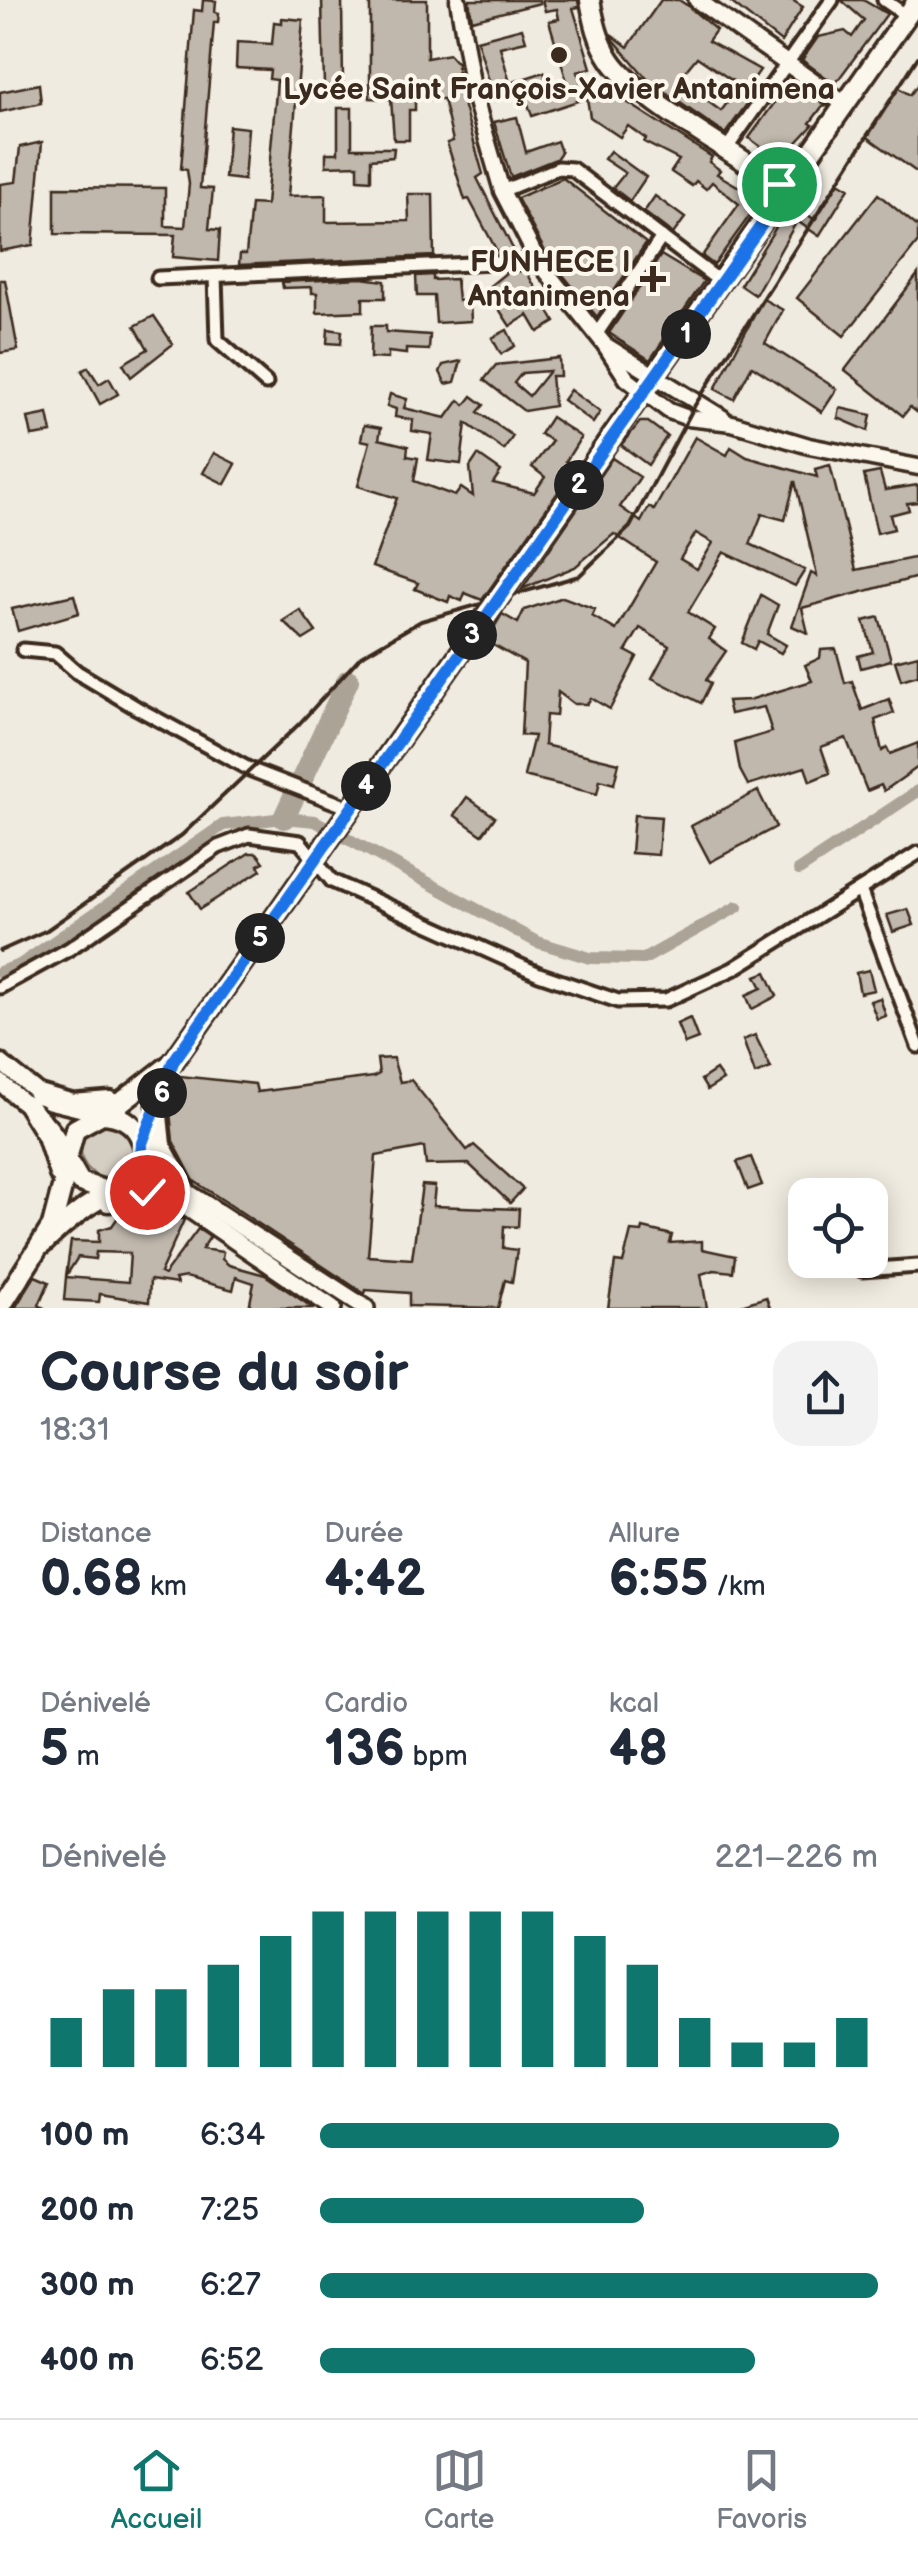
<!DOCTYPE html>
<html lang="fr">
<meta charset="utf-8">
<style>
body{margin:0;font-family:"Balsamiq Sans",sans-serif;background:#f2f2f3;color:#1f2937;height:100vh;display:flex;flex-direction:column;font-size:38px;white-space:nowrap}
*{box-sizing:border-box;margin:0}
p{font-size:32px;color:#747a83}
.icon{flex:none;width:55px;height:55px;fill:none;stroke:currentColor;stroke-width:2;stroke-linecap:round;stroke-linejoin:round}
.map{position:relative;height:1308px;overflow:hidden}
.side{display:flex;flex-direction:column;background:#fff;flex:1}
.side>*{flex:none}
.controls{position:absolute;left:788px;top:1178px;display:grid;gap:20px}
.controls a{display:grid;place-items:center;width:100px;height:100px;border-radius:20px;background:#fff;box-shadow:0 5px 25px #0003;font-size:50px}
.pin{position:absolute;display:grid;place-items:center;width:85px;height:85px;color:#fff;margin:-42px;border:5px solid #fff;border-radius:50%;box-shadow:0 2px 10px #0007}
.km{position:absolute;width:50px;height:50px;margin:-25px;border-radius:50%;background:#222;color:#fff;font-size:28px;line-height:50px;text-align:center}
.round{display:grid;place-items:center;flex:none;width:105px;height:105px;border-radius:30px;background:#f2f2f3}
.overview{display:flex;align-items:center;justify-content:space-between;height:170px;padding:0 40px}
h1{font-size:55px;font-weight:700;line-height:75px}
.figures{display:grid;grid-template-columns:repeat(3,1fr);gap:15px;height:170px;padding:10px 40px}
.figures div{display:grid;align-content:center}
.figures b{font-size:50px;font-weight:700}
.figures small{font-size:28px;font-weight:400}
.figures p{font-size:28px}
.chart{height:280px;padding:20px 40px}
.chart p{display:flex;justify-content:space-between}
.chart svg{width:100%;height:180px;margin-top:10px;stroke:#0f766e;stroke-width:6}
ul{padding:0 40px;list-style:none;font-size:32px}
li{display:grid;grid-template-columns:160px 120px 1fr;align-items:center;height:75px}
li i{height:25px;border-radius:12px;background:#0f766e}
.dock{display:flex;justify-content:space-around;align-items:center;height:140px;border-top:2px solid #e0e1e3;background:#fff;font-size:28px;color:#747a83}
.dock a{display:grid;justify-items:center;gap:5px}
.dock .selected{color:#0f766e}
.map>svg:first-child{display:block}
.green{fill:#d5cec3;stroke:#887c70;stroke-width:2.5}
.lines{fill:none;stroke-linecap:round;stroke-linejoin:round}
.canal{stroke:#aca397;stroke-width:12}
.river{stroke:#aca397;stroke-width:22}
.building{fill:#c0b8ad;stroke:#3b2a1e;stroke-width:2.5;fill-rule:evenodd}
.minor-casing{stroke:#3b2a1e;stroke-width:19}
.tertiary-casing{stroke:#3b2a1e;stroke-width:21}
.secondary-casing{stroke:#3b2a1e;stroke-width:22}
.primary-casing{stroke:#3b2a1e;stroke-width:25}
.minor{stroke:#fbf7ec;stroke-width:11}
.tertiary{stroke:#fbf7ec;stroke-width:14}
.secondary{stroke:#fbf7ec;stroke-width:15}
.primary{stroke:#fbf7ec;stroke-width:18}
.rail{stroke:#3b2a1e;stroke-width:4}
.route-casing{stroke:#fff;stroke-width:20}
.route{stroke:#1a73e8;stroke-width:12}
.poi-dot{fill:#3b2a1e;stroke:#fbf7ec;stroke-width:4}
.labels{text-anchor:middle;stroke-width:8;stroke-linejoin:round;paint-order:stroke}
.poi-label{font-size:30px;font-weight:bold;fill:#3b2a1e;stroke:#fbf7ec}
</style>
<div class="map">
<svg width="918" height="1308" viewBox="0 0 918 1308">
<rect width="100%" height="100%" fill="#f0ebe0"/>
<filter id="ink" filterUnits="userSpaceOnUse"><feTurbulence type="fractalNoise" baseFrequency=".01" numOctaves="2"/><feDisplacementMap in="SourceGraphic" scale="20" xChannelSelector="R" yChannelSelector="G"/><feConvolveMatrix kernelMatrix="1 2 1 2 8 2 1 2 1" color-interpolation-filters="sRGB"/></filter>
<g filter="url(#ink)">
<circle class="green" cx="109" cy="1150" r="28"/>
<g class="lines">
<g class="canal">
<polyline points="799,870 918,791"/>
<polyline points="0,972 20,965 223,825 284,818 315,821 537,942 590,958 644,959 737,907"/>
</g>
<polyline class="river" points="284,818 348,680"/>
</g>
<g class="building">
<polygon points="203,0 216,1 215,12 219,13 218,22 214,22 200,188 213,189 209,229 220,230 218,261 173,257 175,235 55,234 55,187 165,188 165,226 185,227 189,184 187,170 181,169 194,10 202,11"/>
<polygon points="322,0 342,0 343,85 324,86"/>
<polygon points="370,0 427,0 427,58 449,54 457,63 458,86 483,174 477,178 515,253 498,253 469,199 465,200 447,143 453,141 443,99 415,99 415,110 409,110 409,140 394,140 391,99 370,98"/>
<polygon points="469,0 539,0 540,3 472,20"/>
<polygon points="542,0 578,0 579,7 573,8 591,68 577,72 587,98 532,116 524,92 495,101 477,40 522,28 526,41 500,47 510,83 544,72 552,98 570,92 549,21 559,19 557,9 545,11"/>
<polygon points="661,0 679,0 688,6 716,30 708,41 760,70 746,90 697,57 678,80 721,111 737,90 745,96 747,104 725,134 650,82 614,40 611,34 628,47"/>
<polygon points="728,0 792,0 803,7 781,42"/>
<polygon points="841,0 863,0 887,14 835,84 802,60 818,37 845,31 852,37 864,20"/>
<polygon points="282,18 303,20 288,196 326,195 326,222 409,221 408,194 433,194 434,256 239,265 240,254 246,254 251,204 266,205 277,80 269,79 270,70 236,68 237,42 272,44 274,22 282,23"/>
<polygon points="791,80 827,106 822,107 810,123 813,125 789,151 792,153 784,164 749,138"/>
<polygon points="39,84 41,103 0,112 0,92"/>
<polygon points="918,84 918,173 866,136 899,88 910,95"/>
<polygon points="602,86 712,157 709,162 720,170 717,174 761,200 714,265 702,256 739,204 712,182 706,189 696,181 692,186 671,172 679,160 644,142 646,139 628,126 620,137 590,117 586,92"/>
<polygon points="338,108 352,108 352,148 394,148 393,157 371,159 371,180 358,179 358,165 326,166 326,153 338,153"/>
<polygon points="517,117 526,152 557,141 561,152 556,159 511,177 494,122"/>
<polygon points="229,126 248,128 244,180 225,178"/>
<polygon points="42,142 33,245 0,251 0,184 16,182 20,147"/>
<polygon points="610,151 646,177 630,201 613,188 625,173 604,159"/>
<polygon points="563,178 646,243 597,317 547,255 517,198"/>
<polygon points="839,182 849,188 819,236 797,221 755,295 740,285 791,203 815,220"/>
<polygon points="878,194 918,227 918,242 844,336 797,298"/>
<polygon points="655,196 685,218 673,234 644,212"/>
<polygon points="661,255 704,281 650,360 609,333"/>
<polygon points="526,271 555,322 538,332 528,315 510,326 486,289 507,272"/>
<polygon points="918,274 918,413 910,407 903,416 845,370"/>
<polygon points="433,275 433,280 456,279 458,301 470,300 471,321 436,323 434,296 417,296 416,276"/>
<polygon points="362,278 385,281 385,298 363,298 363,311 317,313 317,293 312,293 312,287 283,288 282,282"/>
<polygon points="0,280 5,280 18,350 0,353"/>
<polygon points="763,299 783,310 765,343 837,389 822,412 752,366 734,399 715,389"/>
<polygon points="154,316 173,344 131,377 123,364 148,349 135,326"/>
<polygon points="371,326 386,326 386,332 430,335 429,350 406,349 406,354 388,352 388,359 370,358"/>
<polygon points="328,329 342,331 341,344 327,343"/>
<polygon points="507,330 515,346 501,354 492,338"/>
<path d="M559 358 560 376H551L554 406 524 411 484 380 496 365ZM549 371 529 396 514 383 522 373Z"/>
<polygon points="461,361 455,382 446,384 440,372 443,365"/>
<polygon points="88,367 99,384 109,378 118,394 100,404 82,371"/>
<polygon points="570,390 600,412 593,423 563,400"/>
<polygon points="390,394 407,399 404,408 446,418 459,400 465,405 472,396 484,405 478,412 513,436 504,450 466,423 461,464 428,460 432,434 412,431 413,420 395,417 396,409 387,406"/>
<polygon points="840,408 871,415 868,431 838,418"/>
<polygon points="48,414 52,433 32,436 28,418"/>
<polygon points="551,417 581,437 566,461 575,468 482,600 465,593 462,601 450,596 448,602 415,589 418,583 372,567 397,498 358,486 370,442 361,440 364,425 381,428 379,439 408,446 407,456 418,458 414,481 455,496 461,488 473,496 470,467 478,455 501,471 493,483 534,493 545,477 532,467 552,441 540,434"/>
<polygon points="640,422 648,422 667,436 648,465 621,445"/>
<path d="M695 437 727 455 731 447 747 457 817 477 815 469 830 465 856 570 918 557V577L802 608 808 633 792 626 811 573 817 576 795 481 785 520 762 514 750 544 805 570 795 586 724 552 688 612 715 629 709 639 726 651 706 680 711 683 701 703 652 678 669 646 640 628 626 651 637 657 610 709 591 698 587 704H574L558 692 556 716 546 715 544 745 619 763 614 784 600 780 597 794 524 776 534 736 521 735 525 663 486 641 502 614 518 623 524 610 563 597 595 609 592 616 616 630 656 562 614 534 575 567 522 589 612 458 640 477 620 507 641 522 649 507 654 510ZM696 533 713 543 697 569 680 559Z"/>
<polygon points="214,453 236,464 225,484 203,473"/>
<polygon points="880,472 885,490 918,485 918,502 907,503 909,510 890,515 894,529 877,533 864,475"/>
<polygon points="74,595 79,613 18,631 12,609"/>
<polygon points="761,595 778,605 767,634 786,645 781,653 758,641 754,649 742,643"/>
<polygon points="300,610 316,632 303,640 283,621"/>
<polygon points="879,617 891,660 861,668 858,656 873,652 864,621"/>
<polygon points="836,649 845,683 852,681 862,710 889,699 894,713 875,720 882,751 887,748 890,754 918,743 918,767 884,791 881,785 867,791 846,738 821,747 830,773 810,781 805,767 748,785 740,770 735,743 772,732 764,707 730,714 727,701 749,700 812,681 805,665 820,658 821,650"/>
<polygon points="918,655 918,675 901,680 895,661"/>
<polygon points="758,791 776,827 710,862 691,826"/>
<polygon points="467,797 495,817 482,835 454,815"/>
<polygon points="634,815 661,817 658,855 631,853"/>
<polygon points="249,853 257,853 264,862 258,865 261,870 200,909 189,892"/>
<polygon points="908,909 914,925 893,932 887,915"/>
<polygon points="869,970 874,990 860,993 856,973"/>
<polygon points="766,972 777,996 752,1009 746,995 762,988 756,976"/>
<polygon points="880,998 886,1016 877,1019 870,1001"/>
<polygon points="690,1018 698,1039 685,1044 677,1024"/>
<polygon points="755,1035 771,1068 755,1074 743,1040"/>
<polygon points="393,1058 400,1082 411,1080 467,1150 474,1145 523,1189 510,1203 469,1164 426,1165 424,1147 376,1156 368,1256 412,1259 422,1185 435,1186 433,1206 519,1209 518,1227 504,1226 503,1248 517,1250 512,1282 505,1280 498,1308 409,1306 409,1293 366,1290 365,1294 194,1181 173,1141 170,1112 181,1076 255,1084 257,1092 373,1077 379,1074 377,1059"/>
<polygon points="716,1070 723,1080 707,1090 701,1080"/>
<polygon points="751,1157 762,1185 748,1190 737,1162"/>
<polygon points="159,1209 184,1220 160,1273 164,1275 198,1229 210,1237 202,1249 223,1252 222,1259 229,1265 265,1275 313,1308 249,1308 254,1283 236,1277 233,1290 186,1277 175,1279 177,1284 150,1280 149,1302 100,1294 99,1302 64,1300 66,1277 128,1282 130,1253 96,1252 95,1259 78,1257 66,1276 71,1241 99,1242 99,1230 112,1226 121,1213 144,1210 156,1215"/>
<polygon points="643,1228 672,1235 670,1243 702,1241 702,1249 735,1256 733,1272 714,1270 701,1274 707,1308 608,1308 615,1262 623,1263 631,1231 642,1232"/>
<polygon points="35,1276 49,1282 39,1305 44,1308 15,1308"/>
<polygon points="766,1297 770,1308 738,1308 738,1306"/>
</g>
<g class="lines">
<g class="minor-casing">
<g id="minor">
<polyline points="884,0 907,16"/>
<polyline points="727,148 832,0"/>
<polyline points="502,191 558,168 572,169 722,283"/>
<polyline points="215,276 217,340 266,383"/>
<polyline points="158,278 538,261"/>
<polyline points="596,335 662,237"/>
<polyline points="23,650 55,653 77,672 137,708 249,769 350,808"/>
<polyline points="860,890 918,1046"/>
<polyline points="0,987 69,949 218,847 249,835 300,842 332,881 539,974 618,1001 666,1000 733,969 918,853"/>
<polyline points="862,1270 918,1266"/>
</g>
</g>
<g class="tertiary-casing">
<g id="tertiary">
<polyline points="458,0 474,95 502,191 538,261 605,345 627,379 669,411 688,418 732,423 809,446 918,467"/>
<polyline points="605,345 723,418"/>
</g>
</g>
<g class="secondary-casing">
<g id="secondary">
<polyline points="697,0 846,105"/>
<polyline points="0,1062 49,1101 102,1114"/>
<path d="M0 1082C25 1106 57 1124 67 1159"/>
<polyline points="143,1146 189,1193 366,1308"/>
<polyline points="152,1193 184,1206 333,1308"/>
</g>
</g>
<g class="primary-casing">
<g id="primary">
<path d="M590 0C594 21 598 41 610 59 636 100 743 156 786 190"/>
<polyline points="38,1094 73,1104 110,1101"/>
<polyline points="157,1106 161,1145 185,1190"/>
<polyline points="29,1107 47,1136 59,1174"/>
<polyline points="106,1114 173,1062 918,0"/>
<polyline points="108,1202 161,1196"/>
<path d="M43 1244C56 1231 70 1219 85 1208 109 1190 160 1179 140 1137 133 1121 119 1115 102 1114L75 1129 67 1159 80 1182 109 1192"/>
<polyline points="0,1308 52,1226 68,1165"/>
</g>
</g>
<use href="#minor" class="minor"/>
<use href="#tertiary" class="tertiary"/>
<use href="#secondary" class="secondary"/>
<use href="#primary" class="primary"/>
<polyline class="rail" points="0,951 47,930 182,835 299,724 361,656 421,621 579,576 630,527 695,405 918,57"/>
</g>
</g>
<g class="lines" filter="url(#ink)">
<g class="route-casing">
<polyline id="route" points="147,1192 112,1191 124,1188 140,1170 142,1143 173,1062 786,190 779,184"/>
</g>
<use href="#route" class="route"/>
</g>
<g class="poi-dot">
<circle cx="559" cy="55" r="10"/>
<path d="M648 264h10v10h10v10h-10v10h-10v-10h-10v-10h10z"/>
</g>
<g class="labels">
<g class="poi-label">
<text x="559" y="99">Lycée Saint François-Xavier Antanimena</text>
<text x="630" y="272" text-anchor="end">FUNHECE |<tspan x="630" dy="34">Antanimena</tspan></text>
</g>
</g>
</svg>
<div class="controls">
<a><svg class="icon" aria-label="locate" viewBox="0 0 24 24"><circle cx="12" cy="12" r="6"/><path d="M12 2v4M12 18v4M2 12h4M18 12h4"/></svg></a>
</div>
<div class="pin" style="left:779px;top:184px;background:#1e9e55"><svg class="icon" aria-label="arrive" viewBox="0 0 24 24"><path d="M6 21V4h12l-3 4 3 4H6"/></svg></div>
<div class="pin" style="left:147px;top:1192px;background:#d93025"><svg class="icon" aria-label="check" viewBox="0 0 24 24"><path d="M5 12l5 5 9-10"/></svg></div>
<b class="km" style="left:686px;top:334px">1</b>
<b class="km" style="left:579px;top:485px">2</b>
<b class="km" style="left:472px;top:635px">3</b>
<b class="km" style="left:366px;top:786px">4</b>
<b class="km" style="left:260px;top:938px">5</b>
<b class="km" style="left:162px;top:1093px">6</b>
</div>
<section class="side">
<div class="overview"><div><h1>Course du soir</h1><p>18:31</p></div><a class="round"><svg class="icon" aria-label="share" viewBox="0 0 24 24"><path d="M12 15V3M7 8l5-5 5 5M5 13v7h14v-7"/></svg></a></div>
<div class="figures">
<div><p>Distance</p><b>0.68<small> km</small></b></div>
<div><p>Durée</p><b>4:42</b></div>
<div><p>Allure</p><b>6:55<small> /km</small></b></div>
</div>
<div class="figures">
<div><p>Dénivelé</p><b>5<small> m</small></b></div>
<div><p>Cardio</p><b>136<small> bpm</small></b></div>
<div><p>kcal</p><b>48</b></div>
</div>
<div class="chart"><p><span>Dénivelé</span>221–226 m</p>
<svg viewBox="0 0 160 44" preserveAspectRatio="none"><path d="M5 44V32M15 44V25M25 44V25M35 44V19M45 44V12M55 44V6M65 44V6M75 44V6M85 44V6M95 44V6M105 44V12M115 44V19M125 44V32M135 44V38M145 44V38M155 44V32"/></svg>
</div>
<ul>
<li><b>100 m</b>6:34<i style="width:93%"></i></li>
<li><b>200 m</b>7:25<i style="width:58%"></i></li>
<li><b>300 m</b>6:27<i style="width:100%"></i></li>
<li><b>400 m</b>6:52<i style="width:78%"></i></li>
</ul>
</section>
<nav class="dock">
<a class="selected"><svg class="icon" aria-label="home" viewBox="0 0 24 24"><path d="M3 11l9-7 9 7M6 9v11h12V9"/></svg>Accueil</a>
<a><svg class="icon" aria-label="map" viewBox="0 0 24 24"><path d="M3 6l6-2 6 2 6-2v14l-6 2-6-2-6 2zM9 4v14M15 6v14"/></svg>Carte</a>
<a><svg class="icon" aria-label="saved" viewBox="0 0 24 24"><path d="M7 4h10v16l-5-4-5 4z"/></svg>Favoris</a>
</nav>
